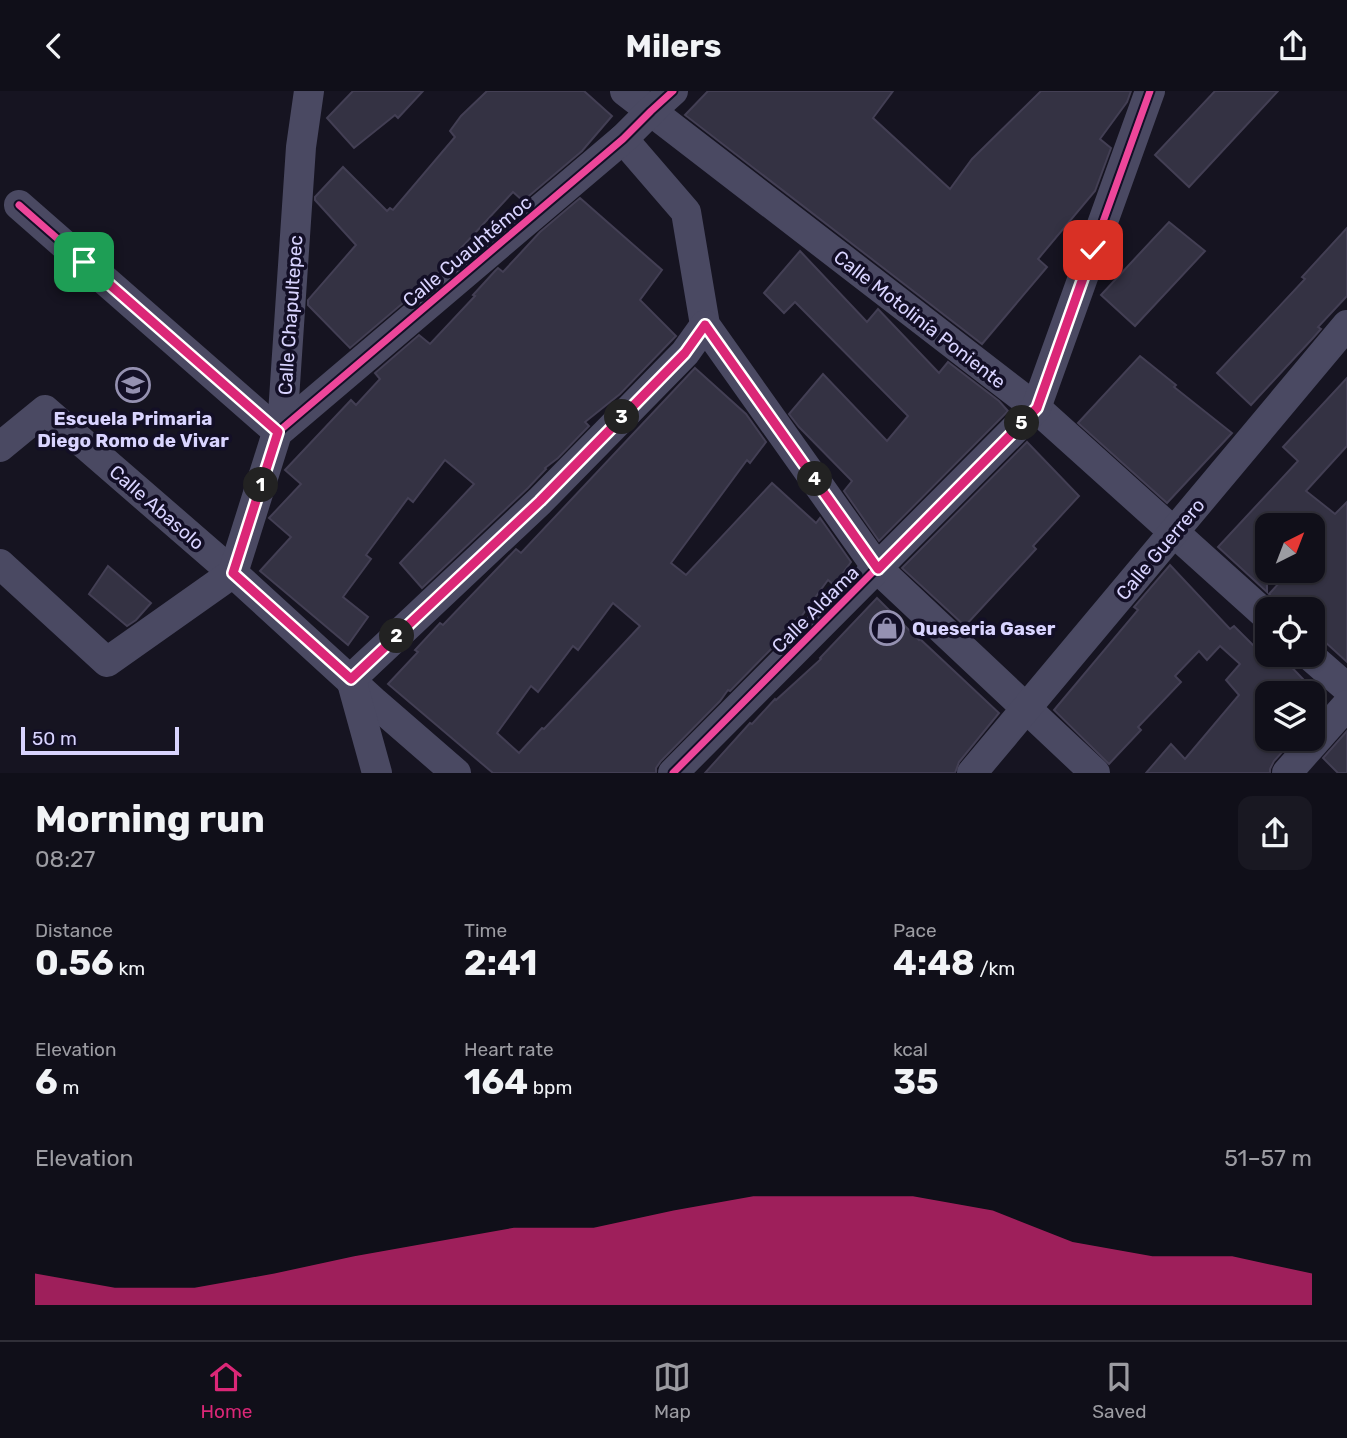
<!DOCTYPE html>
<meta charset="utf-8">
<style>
body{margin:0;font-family:Rubik,sans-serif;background:#191822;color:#f1f3f6;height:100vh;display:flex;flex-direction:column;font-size:26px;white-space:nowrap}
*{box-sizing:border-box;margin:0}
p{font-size:23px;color:#9c9ca2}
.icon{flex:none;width:38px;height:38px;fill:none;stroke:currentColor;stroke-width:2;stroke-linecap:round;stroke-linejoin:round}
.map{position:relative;height:682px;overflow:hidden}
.panel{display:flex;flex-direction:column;background:#100f19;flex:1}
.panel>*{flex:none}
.needle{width:46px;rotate:42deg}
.tools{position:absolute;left:1255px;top:422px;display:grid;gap:14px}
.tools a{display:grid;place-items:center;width:70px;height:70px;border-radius:14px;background:#100f19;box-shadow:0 2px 5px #0004,0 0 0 2px #302f38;font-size:35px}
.scale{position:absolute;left:21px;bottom:18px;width:158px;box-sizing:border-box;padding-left:7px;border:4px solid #d9d4ff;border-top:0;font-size:19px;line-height:24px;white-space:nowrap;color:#d9d4ff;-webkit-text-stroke:5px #130f26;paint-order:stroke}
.pin{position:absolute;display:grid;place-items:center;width:60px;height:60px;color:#fff;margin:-30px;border-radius:14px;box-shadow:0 4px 10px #0006}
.km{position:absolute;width:35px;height:35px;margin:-18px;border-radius:50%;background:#222;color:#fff;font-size:19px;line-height:35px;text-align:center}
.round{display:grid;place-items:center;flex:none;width:74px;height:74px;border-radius:14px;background:#191822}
.head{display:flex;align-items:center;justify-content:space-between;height:119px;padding:0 35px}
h1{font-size:38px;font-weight:700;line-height:52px}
.figures{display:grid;grid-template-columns:repeat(3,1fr);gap:10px;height:119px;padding:7px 35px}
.figures div{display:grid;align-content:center}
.figures b{font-size:35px;font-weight:700}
.figures small{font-size:19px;font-weight:400}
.figures p{font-size:19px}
.chart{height:196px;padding:14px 35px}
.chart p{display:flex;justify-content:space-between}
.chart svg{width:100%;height:126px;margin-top:7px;fill:#db2777;opacity:.7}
header{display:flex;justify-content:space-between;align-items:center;height:91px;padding:0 35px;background:#100f19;font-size:32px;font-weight:700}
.dock{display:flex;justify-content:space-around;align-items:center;height:98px;border-top:2px solid #302f38;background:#100f19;font-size:19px;color:#9c9ca2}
.dock a{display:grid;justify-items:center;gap:4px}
.dock .selected{color:#db2777}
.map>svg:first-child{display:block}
.building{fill:#343243;stroke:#433f54;stroke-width:2;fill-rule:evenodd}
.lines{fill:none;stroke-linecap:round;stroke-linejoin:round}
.minor{stroke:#4a4962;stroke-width:30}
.cycleway-casing{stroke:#130f26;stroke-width:11}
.cycleway{stroke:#ed469a;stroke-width:7}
.route-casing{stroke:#fff;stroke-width:14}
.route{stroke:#db2777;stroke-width:9}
.labels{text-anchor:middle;stroke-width:7;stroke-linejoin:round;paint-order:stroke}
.street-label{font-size:19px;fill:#d9d4ff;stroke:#130f26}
.poi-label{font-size:19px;font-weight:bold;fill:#d9d4ff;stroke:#130f26}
</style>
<header><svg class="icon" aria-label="back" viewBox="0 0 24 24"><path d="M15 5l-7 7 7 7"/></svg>Milers<svg class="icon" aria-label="share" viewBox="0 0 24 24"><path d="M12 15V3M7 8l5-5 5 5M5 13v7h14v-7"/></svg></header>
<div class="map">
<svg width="1347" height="682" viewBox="0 0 1347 682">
<rect width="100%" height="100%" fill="#161421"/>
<g class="building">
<polygon points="353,0 423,0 398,27 395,24 354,57 327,27"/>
<polygon points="487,0 584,0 612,25 582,60 523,110 513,101 436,184 350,257 308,214 308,209 356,154 315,109 315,106 343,76 387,120 390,117 393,119 455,46 450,40 461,25"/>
<polygon points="708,0 893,0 873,27 950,98 972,68 1041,0 1131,0 1127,11 1100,48 1111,57 1095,100 1038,168 1047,176 982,253 685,24"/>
<polygon points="1215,0 1278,0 1189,96 1155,64"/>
<polygon points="580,107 662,179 640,209 676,245 620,303 585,331 589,335 558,367 545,377 546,378 528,397 422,497 400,472 474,393 445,369 413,411 408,407 366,464 371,468 343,506 368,526 348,554 260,480 291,446 269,427 301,393 285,379 351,309 356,314 380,288 375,282 419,244 430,253 475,205 473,204 495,180 498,177 503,181 540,141"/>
<polygon points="1169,131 1205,160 1135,235 1101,204"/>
<polygon points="1347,137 1347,205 1318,236 1321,238 1313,247 1251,314 1217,282 1305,188 1302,186"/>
<polygon points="800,160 867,231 878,218 939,282 948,271 999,310 1008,320 879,450 844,400 852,390 799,336 789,323 823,283 887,350 908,325 795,211 784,222 764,202"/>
<polygon points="1140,265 1176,294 1174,296 1232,342 1167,412 1078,332"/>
<path d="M695 277 746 323 766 351 750 372 747 369 671 472 686 484 772 392 816 432 820 427 851 471 834 494 828 489 798 530 796 528 778 551 730 600 728 599 720 610 661 670 656 677V682H493L388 593 418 561 415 559 440 532 443 534 516 458 521 462ZM613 512 640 535 560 621 544 638 542 637 519 662 497 642 531 595 538 601 573 555 578 559Z"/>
<polygon points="1347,287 1347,355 1306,400 1335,423 1347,411 1347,571 1312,539 1312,518 1283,518 1269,503 1290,480 1312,480 1312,434 1267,434 1267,501 1218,456 1298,370 1283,356"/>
<polygon points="1027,351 1079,405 1033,455 1036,458 965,535 902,477"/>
<polygon points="1170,474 1230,538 1234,535 1270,571 1277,564 1280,564 1326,612 1312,627 1312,602 1267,602 1267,648 1294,648 1274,670 1270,678 1270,682 1146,682 1171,653 1185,668 1239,604 1226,589 1240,573 1220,555 1207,569 1199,560 1175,585 1181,591 1138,636 1141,639 1109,673 1054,619 1138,519 1134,516"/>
<polygon points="108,475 151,512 136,529 127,535 89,503"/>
<polygon points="877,507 919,549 920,548 999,622 959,671 955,682 705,682 750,632 752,633 775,608 776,609 821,568 820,567"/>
<polygon points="1347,640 1347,682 1338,682 1323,667"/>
</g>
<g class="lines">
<g class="minor">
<polyline points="625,0 1036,317 1267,525"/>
<polyline points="623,48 686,121 705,234 878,478 1095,682"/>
<polyline points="19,114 278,341 623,48 651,20 673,0"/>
<polyline points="0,356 45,319 233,482 373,610 456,682"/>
<polyline points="0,473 107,571 233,482 283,323 301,56 309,0"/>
<polyline points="1309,564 1347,597"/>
<polyline points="377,682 351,588 540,410 685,262 705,234"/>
<polyline points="673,682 1036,317 1150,0"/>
<polyline points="972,682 1347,234"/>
<polyline points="1287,682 1347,614"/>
</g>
<g class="cycleway-casing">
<g id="cycleway">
<polyline points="19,114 278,341 623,48 651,20 673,0"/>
<polyline points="673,682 1036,317 1150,0"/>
</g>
</g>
<use href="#cycleway" class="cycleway"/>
</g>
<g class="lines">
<g class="route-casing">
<polyline id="route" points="84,171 278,341 233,482 351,588 540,410 685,262 705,234 878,478 1037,317 1093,159"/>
</g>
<use href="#route" class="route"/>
</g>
<defs>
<g id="school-ring" transform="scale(1.75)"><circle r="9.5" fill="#130f26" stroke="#9591b1" stroke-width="1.5"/><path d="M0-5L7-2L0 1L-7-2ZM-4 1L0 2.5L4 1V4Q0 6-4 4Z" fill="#9591b1"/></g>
<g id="shop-ring" transform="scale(1.75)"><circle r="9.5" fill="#130f26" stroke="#9591b1" stroke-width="1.5"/><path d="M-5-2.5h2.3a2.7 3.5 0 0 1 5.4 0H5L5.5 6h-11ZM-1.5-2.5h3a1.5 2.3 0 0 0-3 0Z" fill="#9591b1"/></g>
</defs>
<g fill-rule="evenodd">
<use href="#school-ring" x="133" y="294"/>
<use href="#shop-ring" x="887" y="537"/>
</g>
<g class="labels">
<g class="street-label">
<text transform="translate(467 160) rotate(-40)" y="7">Calle Cuauhtémoc</text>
<text transform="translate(290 224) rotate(-86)" y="7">Calle Chapultepec</text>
<text transform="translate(920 228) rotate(38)" y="7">Calle Motolinía Poniente</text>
<text transform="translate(157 416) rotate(41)" y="7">Calle Abasolo</text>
<text transform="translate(1160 458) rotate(-50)" y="7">Calle Guerrero</text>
<text transform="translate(815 518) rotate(-45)" y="7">Calle Aldama</text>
</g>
<g class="poi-label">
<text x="133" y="334">Escuela Primaria<tspan x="133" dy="22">Diego Romo de Vivar</tspan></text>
<text x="912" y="544" text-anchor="start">Queseria Gaser</text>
</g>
</g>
</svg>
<div class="tools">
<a><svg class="needle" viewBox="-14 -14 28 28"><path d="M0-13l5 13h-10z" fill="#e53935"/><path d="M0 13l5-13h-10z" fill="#9c9ca2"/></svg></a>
<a><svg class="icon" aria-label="locate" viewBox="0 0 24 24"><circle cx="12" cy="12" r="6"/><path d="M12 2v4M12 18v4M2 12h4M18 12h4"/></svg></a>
<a><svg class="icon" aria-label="layers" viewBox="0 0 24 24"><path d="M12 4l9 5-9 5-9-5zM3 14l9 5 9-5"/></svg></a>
</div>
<div class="scale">50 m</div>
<div class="pin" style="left:84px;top:171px;background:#1e9e55"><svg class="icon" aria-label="arrive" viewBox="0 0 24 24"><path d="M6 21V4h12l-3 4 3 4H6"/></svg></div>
<div class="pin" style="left:1093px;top:159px;background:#d93025"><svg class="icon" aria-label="check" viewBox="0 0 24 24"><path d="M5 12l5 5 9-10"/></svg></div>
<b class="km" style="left:261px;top:394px">1</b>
<b class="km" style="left:397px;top:545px">2</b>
<b class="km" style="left:622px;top:326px">3</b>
<b class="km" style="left:815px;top:388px">4</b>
<b class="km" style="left:1022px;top:332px">5</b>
</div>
<section class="panel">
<div class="head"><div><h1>Morning run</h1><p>08:27</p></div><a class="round"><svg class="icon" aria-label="share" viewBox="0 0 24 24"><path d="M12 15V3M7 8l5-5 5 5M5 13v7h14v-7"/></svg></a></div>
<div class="figures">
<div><p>Distance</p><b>0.56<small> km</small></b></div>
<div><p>Time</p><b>2:41</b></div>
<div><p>Pace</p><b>4:48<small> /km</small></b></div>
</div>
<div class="figures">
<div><p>Elevation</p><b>6<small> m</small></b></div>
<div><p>Heart rate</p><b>164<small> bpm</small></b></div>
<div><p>kcal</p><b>35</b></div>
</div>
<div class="chart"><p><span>Elevation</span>51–57 m</p>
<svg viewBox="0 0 160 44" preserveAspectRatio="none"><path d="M0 44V33L10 38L20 38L30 33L40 27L50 22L60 17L70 17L80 11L90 6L100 6L110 6L120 11L130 22L140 27L150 27L160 33V44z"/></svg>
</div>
</section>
<nav class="dock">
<a class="selected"><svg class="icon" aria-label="home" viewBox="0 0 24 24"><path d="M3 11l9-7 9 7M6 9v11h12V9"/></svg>Home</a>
<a><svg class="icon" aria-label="map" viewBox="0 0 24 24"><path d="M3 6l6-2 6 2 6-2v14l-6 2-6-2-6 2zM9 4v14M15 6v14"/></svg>Map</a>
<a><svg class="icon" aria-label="saved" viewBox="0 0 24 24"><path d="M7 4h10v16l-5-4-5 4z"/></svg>Saved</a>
</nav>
